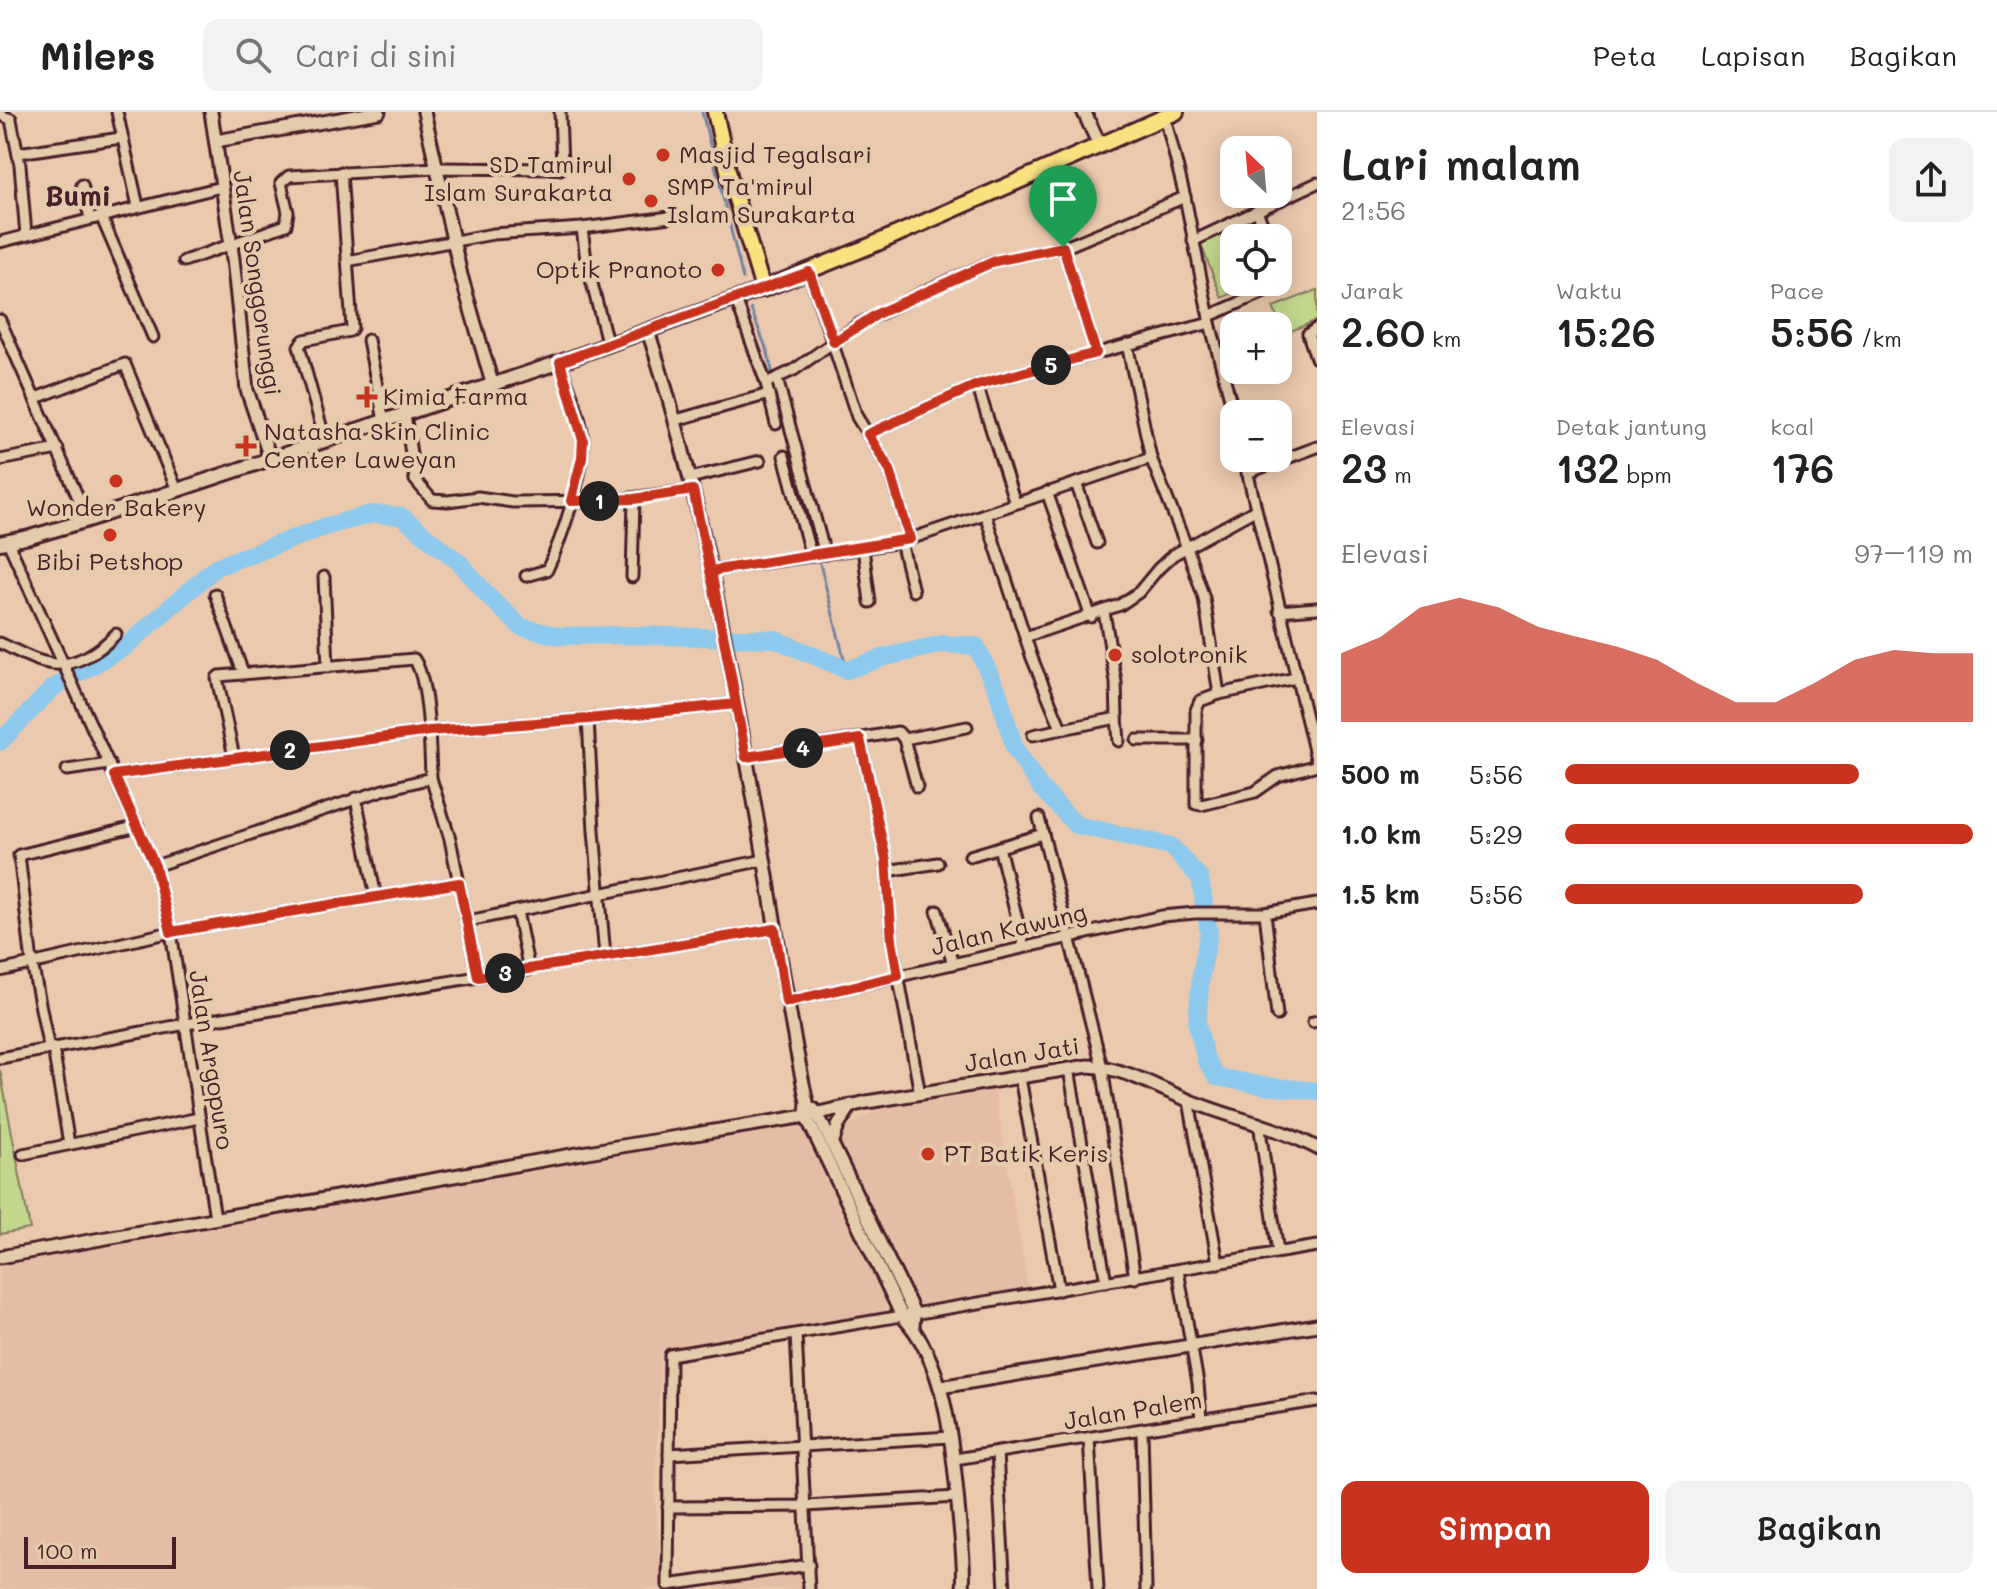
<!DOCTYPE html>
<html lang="id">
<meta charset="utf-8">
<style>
body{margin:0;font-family:Mali,sans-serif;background:#f2f2f2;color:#222;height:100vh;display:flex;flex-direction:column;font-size:30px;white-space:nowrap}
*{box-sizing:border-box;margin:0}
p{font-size:26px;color:#767676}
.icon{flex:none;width:44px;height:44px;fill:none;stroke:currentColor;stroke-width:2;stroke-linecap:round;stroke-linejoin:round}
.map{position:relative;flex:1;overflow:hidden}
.side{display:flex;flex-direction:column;background:#fff;width:680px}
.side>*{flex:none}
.needle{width:52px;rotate:334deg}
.buttons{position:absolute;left:1220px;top:24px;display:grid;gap:16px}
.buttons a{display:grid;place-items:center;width:72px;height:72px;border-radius:16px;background:#fff;box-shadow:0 4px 20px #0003;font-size:40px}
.scale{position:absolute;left:24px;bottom:20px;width:152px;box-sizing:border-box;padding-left:8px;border:4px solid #4a1f2b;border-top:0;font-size:22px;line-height:28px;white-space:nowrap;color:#4a1f2b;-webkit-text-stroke:6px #e3ccac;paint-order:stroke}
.pin{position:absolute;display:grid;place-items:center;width:68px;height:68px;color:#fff;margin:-82px -34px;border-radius:50% 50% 50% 0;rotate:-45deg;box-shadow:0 0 8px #0007}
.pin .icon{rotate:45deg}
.km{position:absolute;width:40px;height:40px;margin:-20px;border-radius:50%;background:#222;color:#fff;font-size:22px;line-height:40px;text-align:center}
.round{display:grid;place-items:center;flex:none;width:84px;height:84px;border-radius:16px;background:#f2f2f2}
.head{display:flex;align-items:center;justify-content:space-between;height:136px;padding:0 24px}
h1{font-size:44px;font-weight:600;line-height:60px}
.figures{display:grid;grid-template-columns:repeat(3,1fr);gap:12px;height:136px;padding:8px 24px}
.figures div{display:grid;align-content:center}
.figures b{font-size:40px;font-weight:600}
.figures small{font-size:22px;font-weight:400}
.figures p{font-size:22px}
.chart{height:224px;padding:16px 24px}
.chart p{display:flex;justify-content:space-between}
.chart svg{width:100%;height:144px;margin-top:8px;fill:#c8321e;opacity:.7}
.action{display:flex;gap:16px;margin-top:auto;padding:16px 24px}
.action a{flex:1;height:92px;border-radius:16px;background:#c8321e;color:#fff;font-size:32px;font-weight:600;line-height:92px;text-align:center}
.action a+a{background:#f2f2f2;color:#222}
ul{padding:0 24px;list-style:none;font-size:26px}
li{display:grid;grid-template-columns:128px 96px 1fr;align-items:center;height:60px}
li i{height:20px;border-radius:10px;background:#c8321e}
header{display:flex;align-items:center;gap:48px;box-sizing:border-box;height:112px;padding:0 40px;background:#fff;border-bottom:2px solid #e0e0e0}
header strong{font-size:38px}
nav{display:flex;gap:44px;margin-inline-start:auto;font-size:28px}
.search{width:560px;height:72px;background:#f2f2f2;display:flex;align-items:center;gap:20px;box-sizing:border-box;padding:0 28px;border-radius:16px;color:#767676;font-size:30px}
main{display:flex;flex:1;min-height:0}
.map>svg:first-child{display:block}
.built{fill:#e5bda7}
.green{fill:#c2d78c;stroke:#867b5c;stroke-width:2}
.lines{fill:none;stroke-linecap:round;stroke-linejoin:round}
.stream{stroke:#72859f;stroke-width:3}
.river{stroke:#8dc9ed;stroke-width:18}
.minor-casing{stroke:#4a1f2b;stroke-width:15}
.tertiary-casing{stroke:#4a1f2b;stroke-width:17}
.secondary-casing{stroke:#4a1f2b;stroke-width:18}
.primary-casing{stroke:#4a1f2b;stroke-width:20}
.minor{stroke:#e3ccac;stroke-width:9}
.tertiary{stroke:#e3ccac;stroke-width:11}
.secondary{stroke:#e3ccac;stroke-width:12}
.primary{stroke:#fae180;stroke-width:14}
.route-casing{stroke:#fff;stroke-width:16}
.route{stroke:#c8321e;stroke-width:10}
.poi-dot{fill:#c8321e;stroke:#e3ccac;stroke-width:3}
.labels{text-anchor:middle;stroke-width:8;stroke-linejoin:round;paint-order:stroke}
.poi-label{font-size:24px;fill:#4a1f2b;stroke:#e3ccac;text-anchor:start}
.street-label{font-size:24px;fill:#4a1f2b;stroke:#e3ccac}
.quarter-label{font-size:28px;font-weight:bold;fill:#4a1f2b;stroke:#e3ccac}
</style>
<header>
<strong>Milers</strong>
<div class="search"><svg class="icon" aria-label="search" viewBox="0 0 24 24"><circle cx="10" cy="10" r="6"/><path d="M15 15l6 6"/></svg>Cari di sini</div>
<nav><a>Peta</a><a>Lapisan</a><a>Bagikan</a></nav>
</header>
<main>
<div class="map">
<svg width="1317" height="1477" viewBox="0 0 1317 1477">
<rect width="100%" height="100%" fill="#eac9ae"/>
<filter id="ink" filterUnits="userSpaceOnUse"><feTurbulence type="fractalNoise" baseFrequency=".0125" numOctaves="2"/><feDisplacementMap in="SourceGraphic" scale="16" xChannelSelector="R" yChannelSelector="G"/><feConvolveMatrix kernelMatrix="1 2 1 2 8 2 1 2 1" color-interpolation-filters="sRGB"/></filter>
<g filter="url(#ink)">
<g class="built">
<polygon points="994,975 1028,1175 923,1195 916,1190 845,1044 840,1026 849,1013 877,998"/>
<polygon points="796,1010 807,1016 887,1186 885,1200 661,1239 655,1384 661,1477 0,1477 0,1152 202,1118"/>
<polygon points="797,1456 803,1464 803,1477 714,1477 714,1468"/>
</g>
<g class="green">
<polygon points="1252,107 1260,126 1234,126 1234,170 1256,170 1222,186 1200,130"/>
<polygon points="1317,178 1317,208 1284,222 1273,195"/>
<polygon points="0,958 30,1117 0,1122"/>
</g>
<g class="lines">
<g class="stream">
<polyline points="702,0 743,167"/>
<polyline points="751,197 768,241 773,263"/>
<polyline points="784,310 847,558"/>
</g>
<polyline class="river" points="0,630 53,576 125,535 216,455 327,414 372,402 401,404 460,451 491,487 521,515 559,524 630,523 775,527 847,558 885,545 943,532 976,534 998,580 1015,637 1040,675 1076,713 1171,734 1200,766 1209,821 1201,862 1197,912 1206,948 1217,965 1264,974 1317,979"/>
<g class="minor-casing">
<g id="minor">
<polyline points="117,0 138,94"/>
<polyline points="0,3 11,7 12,13 20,53 26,123"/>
<polyline points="1165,5 1185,85 1210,211 1234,302"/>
<polyline points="18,41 121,26"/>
<polyline points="82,73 90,106"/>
<polyline points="1257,99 1268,126"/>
<polyline points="101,104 153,225"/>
<polyline points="582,116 586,148 608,234"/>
<polyline points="1193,129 1317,71"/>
<polyline points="0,130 221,75"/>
<polyline points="1063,135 1096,241"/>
<polyline points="184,149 286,113 288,100 281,71 289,64 436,56 560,57 562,54 560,0"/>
<polyline points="347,149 493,122 582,116 670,105"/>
<polyline points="809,160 857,305 890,358 910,427"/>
<polyline points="736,188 766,271 776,312"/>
<polyline points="1209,204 1283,172 1284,168 1278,152"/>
<polyline points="0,208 88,408"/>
<polyline points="368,228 384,309"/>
<polyline points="1127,232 1151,346"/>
<polyline points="1316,246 1308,222 1317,216"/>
<polyline points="777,267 825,442"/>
<polyline points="766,271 794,258 859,212 928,178 995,149 1068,134 1185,85"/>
<polyline points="977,273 1015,391"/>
<polyline points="36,286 125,252 177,378"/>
<polyline points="405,302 415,368 432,388 448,389 478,385 513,390 609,389 693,378"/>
<polyline points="676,308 769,282"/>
<polyline points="868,322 977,273 1210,211"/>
<polyline points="325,328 299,234 304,228 350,219 352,216 341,60"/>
<polyline points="784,344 811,444"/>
<polyline points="1244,346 1317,651"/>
<polyline points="0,348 58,337"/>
<polyline points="1247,361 1317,335"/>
<polyline points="690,366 760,349"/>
<polyline points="1076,371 1097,431"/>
<polyline points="1047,380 1091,505"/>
<polyline points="985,402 1032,546 1061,616"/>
<polyline points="8,430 155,754 171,820 215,1106"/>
<polyline points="901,430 913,479"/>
<polyline points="863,436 870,490"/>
<polyline points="711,459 901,430 1151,346 1187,436 1204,486 1219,582"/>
<path d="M526 464 547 458C561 429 585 359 583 327 581 302 568 275 560 250"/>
<polyline points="324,465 328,555"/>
<polyline points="632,465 634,387"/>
<polyline points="215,482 243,561"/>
<polyline points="1279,499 1317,496"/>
<polyline points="1025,525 1120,493 1139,480 1158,457 1173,443 1255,398"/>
<path d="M0 531C16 538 31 548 48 551 73 557 100 539 116 522"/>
<polyline points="1296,566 1219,582 1200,589 1196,598 1196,692 1201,693 1255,680 1278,664 1317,653"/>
<polyline points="1117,606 1119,629"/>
<polyline points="588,607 594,719 605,844"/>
<polyline points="1033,623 1117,606 1116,570 1104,500"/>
<polyline points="860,627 886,748 892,829 920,982"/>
<polyline points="904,627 967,615"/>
<polyline points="1137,628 1197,628"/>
<path d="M234 645 217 566 219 564 414 547C429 568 430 638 431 666"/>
<polyline points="746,645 898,620 904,627 917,675"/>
<polyline points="67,658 109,652"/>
<polyline points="114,663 429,619 588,607 736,592"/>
<polyline points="356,686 376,785"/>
<polyline points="1039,706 1102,955 1135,1166"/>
<polyline points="999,735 1024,835"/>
<polyline points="970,744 1043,722"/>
<polyline points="155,754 383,678 431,666 450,727 478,865"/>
<polyline points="887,759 938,751"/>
<polyline points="517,799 529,858"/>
<polyline points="937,799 953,852"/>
<polyline points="1265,801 1277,903"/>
<polyline points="468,809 764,748"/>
<polyline points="0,859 171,820 459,771"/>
<polyline points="786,890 1162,804 1195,801 1265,801 1317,792"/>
<polyline points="1313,910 1317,909"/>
<polyline points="53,936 69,1032"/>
<polyline points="49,937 32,851 19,743 138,714"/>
<polyline points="0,946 186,912 775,817"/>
<polyline points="1069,957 1106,1170"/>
<polyline points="1020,966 1059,1178"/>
<polyline points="1189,989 1218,1151"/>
<polyline points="1259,1011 1278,1140"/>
<polyline points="23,1042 199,1006"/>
<polyline points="1178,1158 1198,1271 1201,1308"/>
<polyline points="796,1222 809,1477"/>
<polyline points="1142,1319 1146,1477"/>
<polyline points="1089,1326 1098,1477"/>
<polyline points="997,1341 1005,1477"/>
<polyline points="669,1342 950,1325"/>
<polyline points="955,1347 1317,1289"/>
<polyline points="668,1395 806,1394 957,1385"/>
<polyline points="809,1453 668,1473 670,1243 1317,1134"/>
</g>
</g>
<g class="tertiary-casing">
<g id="tertiary">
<polyline points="211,0 233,147 247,278 270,346"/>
<polyline points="424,0 461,163 492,271"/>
<polyline points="216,29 379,0"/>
<path d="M648 219C704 390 733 569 764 746 778 828 789 909 807 990L806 1004 902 1204C948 1251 953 1341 959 1403 961 1427 965 1453 963 1477"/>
<polyline points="812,996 817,1001 914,1201 913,1215"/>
<polyline points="832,1032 838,1014 851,993"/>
<path d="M0 1145 616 1035 806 1004 867 990 1088 954C1123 955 1156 975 1188 988 1231 1006 1276 1014 1317 1036"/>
<polyline points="940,1275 1317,1213"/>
</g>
</g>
<g class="secondary-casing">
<g id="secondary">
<polyline points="1084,0 1100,34"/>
<polyline points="0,431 30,425 88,408 560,250 763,177"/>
</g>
</g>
<g class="primary-casing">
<polyline id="primary" points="715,0 730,67 763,177 870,134 1176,0"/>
</g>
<use href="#minor" class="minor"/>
<use href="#tertiary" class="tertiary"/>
<use href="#secondary" class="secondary"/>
<use href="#primary" class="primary"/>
</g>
</g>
<g class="lines" filter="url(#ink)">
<g class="route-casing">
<path id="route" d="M1063 135 995 149 879 201 834 230 809 160 560 250 583 328 582 346 571 389 634 387 693 378C708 450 724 520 736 592L588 607 429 619 114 663 155 754 171 820 459 771 478 865 775 817 786 890 898 864 892 829 886 748 860 627 746 645 711 459 910 427 890 358 868 322 977 273 1096 241 1063 135"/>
</g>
<use href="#route" class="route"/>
</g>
<g class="poi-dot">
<circle cx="663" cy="43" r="8"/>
<circle cx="629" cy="67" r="8"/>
<circle cx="651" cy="89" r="8"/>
<circle cx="718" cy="158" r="8"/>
<path d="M363 273h8v8h8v8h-8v8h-8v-8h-8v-8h8z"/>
<path d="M242 322h8v8h8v8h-8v8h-8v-8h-8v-8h8z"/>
<circle cx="116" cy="369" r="8"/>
<circle cx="110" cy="423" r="8"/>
<circle cx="1115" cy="543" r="8"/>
<circle cx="928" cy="1042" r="8"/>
</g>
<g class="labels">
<g class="poi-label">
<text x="679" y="51">Masjid Tegalsari</text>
<text x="613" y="61" text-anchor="end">SD Tamirul<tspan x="613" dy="28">Islam Surakarta</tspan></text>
<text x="667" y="83">SMP Ta'mirul<tspan x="667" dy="28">Islam Surakarta</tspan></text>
<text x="702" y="166" text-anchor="end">Optik Pranoto</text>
<text x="383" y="293">Kimia Farma</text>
<text x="264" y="328">Natasha Skin Clinic<tspan x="264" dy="28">Center Laweyan</tspan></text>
<text x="116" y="404" text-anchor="middle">Wonder Bakery</text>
<text x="110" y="458" text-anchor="middle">Bibi Petshop</text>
<text x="1131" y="551">solotronik</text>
<text x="944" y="1050">PT Batik Keris</text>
</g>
<g class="street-label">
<text transform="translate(257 171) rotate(82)" y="8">Jalan Songgorunggi</text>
<text transform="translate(1009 818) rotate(-13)" y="8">Jalan Kawung</text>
<text transform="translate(1022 943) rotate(-9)" y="8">Jalan Jati</text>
<text transform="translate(211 948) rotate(81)" y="8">Jalan Argopuro</text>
<text transform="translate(1133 1299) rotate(-9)" y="8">Jalan Palem</text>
</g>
<g class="quarter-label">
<text x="78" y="94">Bumi</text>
</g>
</g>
</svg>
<div class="buttons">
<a><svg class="needle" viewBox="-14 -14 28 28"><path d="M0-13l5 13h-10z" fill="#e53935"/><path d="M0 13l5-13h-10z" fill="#767676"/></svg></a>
<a><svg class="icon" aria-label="locate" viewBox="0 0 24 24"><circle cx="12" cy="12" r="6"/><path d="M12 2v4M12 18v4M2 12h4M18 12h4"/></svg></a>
<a>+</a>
<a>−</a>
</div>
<div class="scale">100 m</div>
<div class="pin" style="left:1063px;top:135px;background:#1e9e55"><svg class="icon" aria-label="arrive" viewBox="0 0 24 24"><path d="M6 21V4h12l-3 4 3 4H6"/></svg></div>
<b class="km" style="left:599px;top:389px">1</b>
<b class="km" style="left:290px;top:638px">2</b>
<b class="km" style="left:505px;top:861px">3</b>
<b class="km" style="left:803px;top:636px">4</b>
<b class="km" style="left:1051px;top:253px">5</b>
</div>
<section class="side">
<div class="head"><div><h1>Lari malam</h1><p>21:56</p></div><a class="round"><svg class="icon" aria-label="share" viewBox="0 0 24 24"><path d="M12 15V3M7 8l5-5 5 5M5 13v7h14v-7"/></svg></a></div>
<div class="figures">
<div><p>Jarak</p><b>2.60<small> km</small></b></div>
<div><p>Waktu</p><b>15:26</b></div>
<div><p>Pace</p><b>5:56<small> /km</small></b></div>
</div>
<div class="figures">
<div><p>Elevasi</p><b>23<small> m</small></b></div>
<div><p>Detak jantung</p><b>132<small> bpm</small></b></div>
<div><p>kcal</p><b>176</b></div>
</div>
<div class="chart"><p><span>Elevasi</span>97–119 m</p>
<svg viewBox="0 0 160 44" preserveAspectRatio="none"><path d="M0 44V23L10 18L20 9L30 6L40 9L50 15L60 18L70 21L80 25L90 32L100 38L110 38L120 32L130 25L140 22L150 23L160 23V44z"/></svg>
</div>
<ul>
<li><b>500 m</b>5:56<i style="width:72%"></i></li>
<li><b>1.0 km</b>5:29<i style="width:100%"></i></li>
<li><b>1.5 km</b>5:56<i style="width:73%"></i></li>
</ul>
<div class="action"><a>Simpan</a><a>Bagikan</a></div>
</section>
</main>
